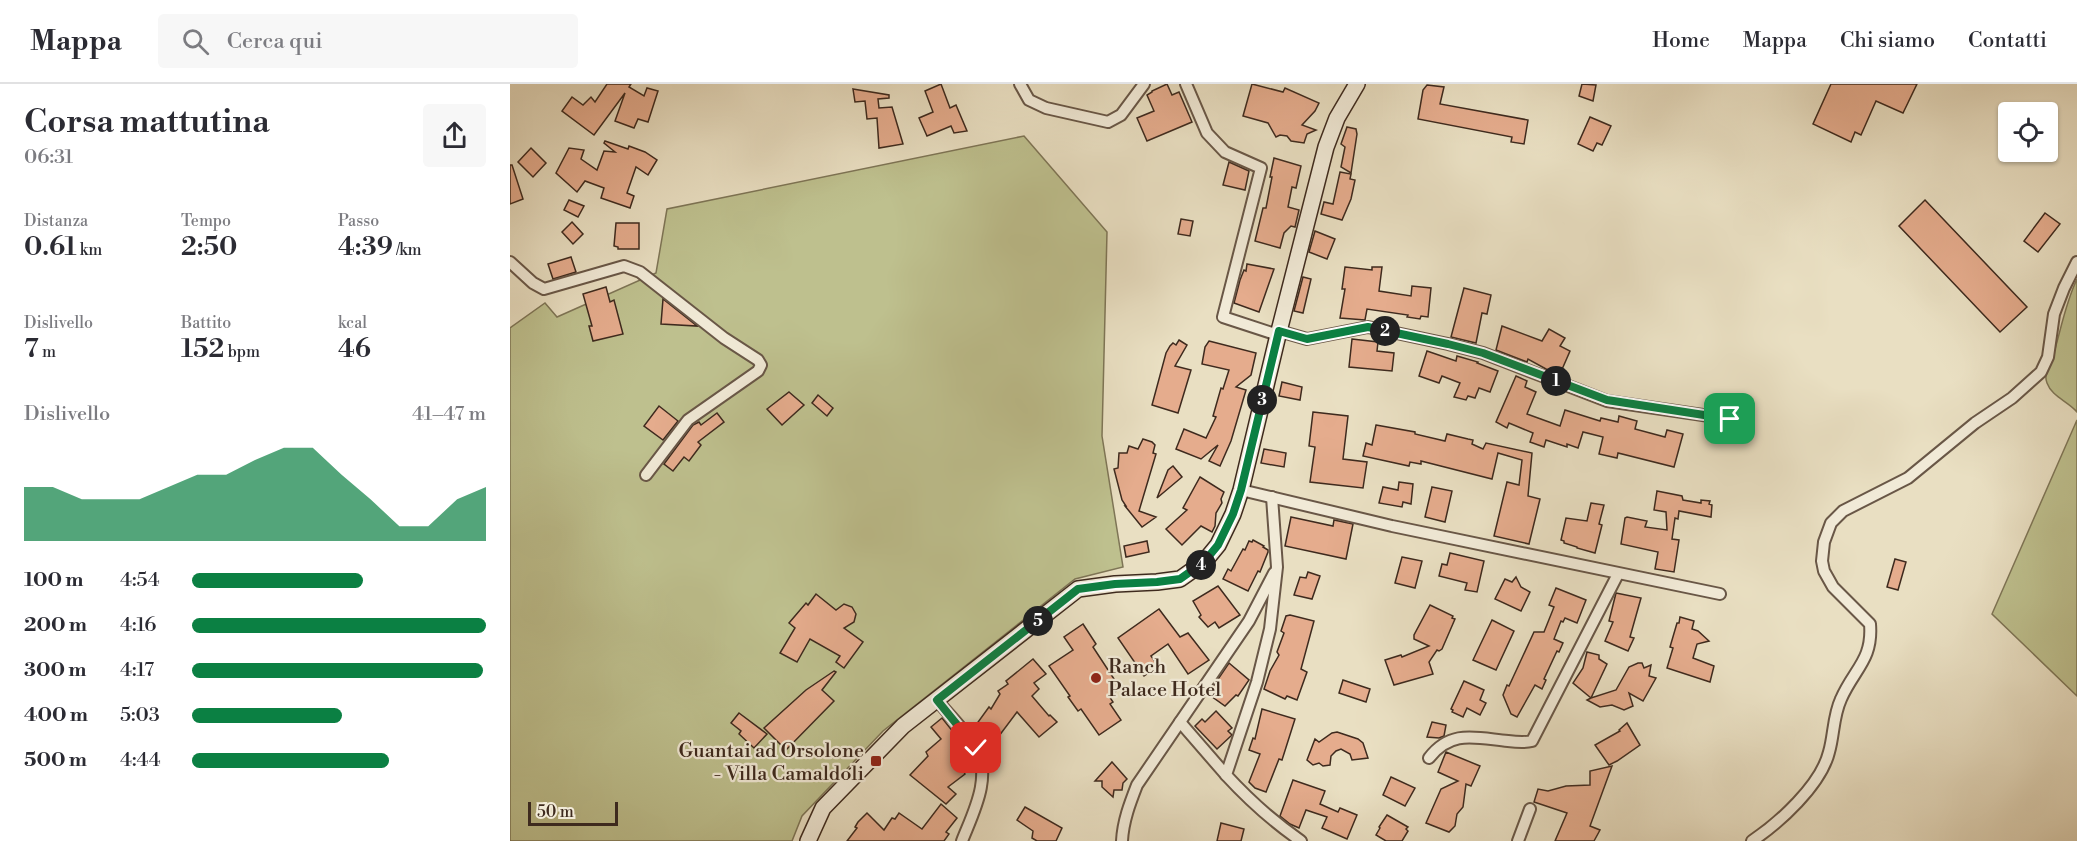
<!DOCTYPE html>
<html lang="it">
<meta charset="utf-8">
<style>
body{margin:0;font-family:"Libre Bodoni",serif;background:#f7f7f7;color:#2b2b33;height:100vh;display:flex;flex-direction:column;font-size:22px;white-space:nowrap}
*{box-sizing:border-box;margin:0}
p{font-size:20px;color:#7c7c81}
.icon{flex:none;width:33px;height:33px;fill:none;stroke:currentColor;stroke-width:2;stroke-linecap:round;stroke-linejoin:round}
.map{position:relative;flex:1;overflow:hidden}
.details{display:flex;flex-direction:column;background:#fff;width:510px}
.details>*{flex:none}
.fabs{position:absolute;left:1488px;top:18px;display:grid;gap:12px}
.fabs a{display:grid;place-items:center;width:60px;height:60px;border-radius:6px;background:#fff;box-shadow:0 2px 4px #0004;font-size:30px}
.scale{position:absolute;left:18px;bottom:15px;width:90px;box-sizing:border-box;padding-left:6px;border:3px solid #3e2a1e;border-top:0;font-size:16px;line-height:21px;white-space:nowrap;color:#3e2a1e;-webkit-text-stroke:4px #f1ead7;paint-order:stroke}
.pin{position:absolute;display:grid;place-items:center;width:51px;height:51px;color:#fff;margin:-26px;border-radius:12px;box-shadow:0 3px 9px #0006}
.km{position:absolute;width:30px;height:30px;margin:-15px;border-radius:50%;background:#222;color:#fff;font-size:16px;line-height:30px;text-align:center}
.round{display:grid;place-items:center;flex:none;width:63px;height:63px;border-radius:6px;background:#f7f7f7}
.headline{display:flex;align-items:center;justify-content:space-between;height:102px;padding:0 24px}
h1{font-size:33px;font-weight:600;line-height:45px}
.figures{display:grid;grid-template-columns:repeat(3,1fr);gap:9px;height:102px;padding:6px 24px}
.figures div{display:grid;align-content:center}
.figures b{font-size:26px;font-weight:600}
.figures small{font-size:16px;font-weight:400}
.figures p{font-size:16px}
.chart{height:168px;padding:12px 24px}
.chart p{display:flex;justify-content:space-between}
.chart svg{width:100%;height:108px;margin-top:6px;fill:#0b8043;opacity:.7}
ul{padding:0 24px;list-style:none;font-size:20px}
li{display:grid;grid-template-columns:96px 72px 1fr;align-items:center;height:45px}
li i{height:15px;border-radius:8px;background:#0b8043}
header{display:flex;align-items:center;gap:36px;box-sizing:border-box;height:84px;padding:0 30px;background:#fff;border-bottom:2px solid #e1e1e2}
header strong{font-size:28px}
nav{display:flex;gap:33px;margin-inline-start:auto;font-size:21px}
.search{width:420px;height:54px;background:#f7f7f7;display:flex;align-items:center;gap:15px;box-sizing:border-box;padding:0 21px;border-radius:6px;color:#7c7c81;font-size:22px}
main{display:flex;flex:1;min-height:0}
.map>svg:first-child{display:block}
.green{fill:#bec08e;stroke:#7e7556;stroke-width:1.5}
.building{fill:#e5ac8d;stroke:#3e2a1e;stroke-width:1.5}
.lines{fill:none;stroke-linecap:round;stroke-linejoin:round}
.street-casing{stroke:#695747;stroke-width:14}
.secondary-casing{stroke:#3e2a1e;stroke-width:18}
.street{stroke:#f1ead7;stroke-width:10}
.secondary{stroke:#f1ead7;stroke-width:15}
.route-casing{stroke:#fff;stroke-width:12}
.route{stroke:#0b8043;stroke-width:8}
.poi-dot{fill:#8f2418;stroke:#f1ead7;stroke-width:2}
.labels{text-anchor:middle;stroke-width:4.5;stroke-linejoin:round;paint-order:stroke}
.poi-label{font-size:20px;fill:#3e2a1e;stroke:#f1ead7;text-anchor:start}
</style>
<header>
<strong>Mappa</strong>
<div class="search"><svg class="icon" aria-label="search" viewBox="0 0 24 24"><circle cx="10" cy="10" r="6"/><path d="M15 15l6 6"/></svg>Cerca qui</div>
<nav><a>Home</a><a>Mappa</a><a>Chi siamo</a><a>Contatti</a></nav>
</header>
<main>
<section class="details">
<div class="headline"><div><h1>Corsa mattutina</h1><p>06:31</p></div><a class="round"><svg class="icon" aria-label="share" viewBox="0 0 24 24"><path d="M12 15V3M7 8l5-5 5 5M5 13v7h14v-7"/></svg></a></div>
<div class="figures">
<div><p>Distanza</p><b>0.61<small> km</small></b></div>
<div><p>Tempo</p><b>2:50</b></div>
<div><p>Passo</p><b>4:39<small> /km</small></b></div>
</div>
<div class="figures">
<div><p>Dislivello</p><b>7<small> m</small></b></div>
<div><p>Battito</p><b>152<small> bpm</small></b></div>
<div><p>kcal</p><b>46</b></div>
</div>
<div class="chart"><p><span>Dislivello</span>41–47 m</p>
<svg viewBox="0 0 160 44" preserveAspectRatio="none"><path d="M0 44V22L10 22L20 27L30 27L40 27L50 22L60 17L70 17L80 11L90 6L100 6L110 17L120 27L130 38L140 38L150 27L160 22V44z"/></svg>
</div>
<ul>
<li><b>100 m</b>4:54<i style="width:58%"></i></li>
<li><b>200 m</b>4:16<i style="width:100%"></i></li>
<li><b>300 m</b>4:17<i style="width:99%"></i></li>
<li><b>400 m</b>5:03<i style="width:51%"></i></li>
<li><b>500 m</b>4:44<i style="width:67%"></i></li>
</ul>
</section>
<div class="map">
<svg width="1567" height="757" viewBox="0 0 1567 757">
<rect width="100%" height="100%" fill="#e9dfc2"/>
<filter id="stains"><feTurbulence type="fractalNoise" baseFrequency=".00333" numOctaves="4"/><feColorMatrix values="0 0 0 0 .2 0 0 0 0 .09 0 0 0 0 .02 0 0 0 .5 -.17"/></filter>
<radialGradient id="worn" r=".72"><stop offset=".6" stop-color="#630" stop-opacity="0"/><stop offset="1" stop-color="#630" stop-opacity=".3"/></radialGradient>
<g class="green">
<polygon points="514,52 597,148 592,352 613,483 565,495 373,647 292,732 282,757 0,757 0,244 35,219 47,233 146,189 157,125"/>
<path d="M1567 195V328C1558 317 1542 313 1537 299 1533 289 1541 282 1543 272 1551 246 1555 220 1567 195Z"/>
<polygon points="1567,336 1567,612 1482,530"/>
</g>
<g class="building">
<polygon points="97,0 121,0 119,3 134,12 137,4 148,7 138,38 128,35 124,44 105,37 115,9 84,51 52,27 62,13 73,21 81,13 85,18"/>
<polygon points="431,0 440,24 446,21 457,47 444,49 441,42 417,52 409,34 423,28 415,7"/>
<polygon points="657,0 662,11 669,8 682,38 637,57 627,34 644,27 637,11 642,8 642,7"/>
<polygon points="742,0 773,8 775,4 809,19 805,27 792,41 806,46 797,50 794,59 781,57 777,52 770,51 766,53 758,39 733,32"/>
<polygon points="1072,0 1086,1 1083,17 1069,12"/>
<polygon points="1321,0 1407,0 1393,29 1366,17 1351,51 1345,48 1341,58 1303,40"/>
<polygon points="917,1 934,3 930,20 1018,36 1014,60 1001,58 1002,53 908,35 913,6"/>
<polygon points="343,5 379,11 379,14 368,15 369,24 382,23 393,60 369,64 367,34 357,35 355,17 345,18"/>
<polygon points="1080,33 1101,42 1092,61 1087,59 1083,67 1068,60"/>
<polygon points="837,43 846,45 847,50 841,89 831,83 835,63 831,60"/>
<polygon points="95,57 118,65 119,62 135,68 147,76 138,91 126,83 117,109 124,112 120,124 91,114 94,104 75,97 67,108 46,89 59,64 74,66 71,75 87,86 94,67 105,68 94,59"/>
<polygon points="21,64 36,79 23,93 8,78"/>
<polygon points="764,74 791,82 786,104 782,103 778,123 789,126 785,143 781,142 774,149 770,164 745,157 753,124 756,124 762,93 760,93"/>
<polygon points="719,78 739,87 735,106 713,101"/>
<polygon points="0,81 2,81 13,115 0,120"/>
<polygon points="830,88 841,90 840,95 845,96 841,115 832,136 811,130 814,118 823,120"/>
<polygon points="59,116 74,122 68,133 54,126"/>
<polygon points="1415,116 1517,223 1490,248 1389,142"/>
<polygon points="1535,129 1550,140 1528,168 1514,157"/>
<polygon points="671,135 683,137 680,152 668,150"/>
<polygon points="62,138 73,150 63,160 52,148"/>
<polygon points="106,139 129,139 129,165 108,165 108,163 104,162"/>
<polygon points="805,147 825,155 817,175 799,168"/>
<polygon points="61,173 66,188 43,195 38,180"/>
<polygon points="737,180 764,185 749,228 724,219 730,196 734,186 736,187"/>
<polygon points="835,183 862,186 862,183 872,183 869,207 901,212 902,202 921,204 918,233 911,232 910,235 897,233 898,231 857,225 855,236 830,234 835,205 832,205"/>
<polygon points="793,193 801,195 793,229 784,227"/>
<polygon points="96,203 100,218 104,216 113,250 83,257 79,242 82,242 73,210"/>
<polygon points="954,204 981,211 977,230 972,229 966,259 941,253"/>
<polygon points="153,215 187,242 151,240"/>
<polygon points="992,242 1032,257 1039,245 1055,254 1050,262 1060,267 1050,290 1041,285 1040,287 1036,285 1018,275 1017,278 986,266"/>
<polygon points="842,255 868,258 867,267 884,269 882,287 839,283"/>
<polygon points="669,256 677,261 665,282 681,286 668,329 642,321 656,269 660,262 663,259 666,261"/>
<polygon points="699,257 746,269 741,291 726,303 736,306 721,357 710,382 699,377 708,361 691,375 666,365 674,345 696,354 706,333 703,332 711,304 713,305 719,286 692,280 695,263"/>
<polygon points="917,267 946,277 947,272 968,278 967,279 988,287 980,308 969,304 965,314 958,312 956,316 944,313 950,299 932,292 929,299 909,292"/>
<polygon points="1006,292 1017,297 1015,303 1026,308 1017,330 1050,342 1055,326 1090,337 1091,334 1108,338 1109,332 1127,337 1125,345 1155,353 1157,346 1173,350 1164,383 1108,369 1107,374 1089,370 1093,353 1073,348 1068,364 1057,360 1057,363 1036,356 1034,363 1020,358 1023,349 999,339 997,344 986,338"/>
<polygon points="772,298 792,303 790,316 769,312"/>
<polygon points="279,308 294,321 272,341 257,325"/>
<polygon points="308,311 323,324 317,332 302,319"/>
<polygon points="149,322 168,337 153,356 134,342"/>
<polygon points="803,328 838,332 833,375 857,378 853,404 800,398 805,363 799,362"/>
<polygon points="207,329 214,338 188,358 191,361 179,377 174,373 163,387 154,380 183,341 189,338 191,341"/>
<polygon points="866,341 905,348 905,350 935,357 937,350 958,355 963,356 962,360 973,365 976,359 1022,369 1018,412 1030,415 1019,460 984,452 997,398 1009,401 1012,376 988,369 982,395 911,377 911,380 900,378 899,382 853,372 856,359 862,361"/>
<polygon points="633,355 642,358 645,361 643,369 646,370 629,427 646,433 632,443 615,422 616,422 612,416 604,385 608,384 609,369 617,369 619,362 628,365"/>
<polygon points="754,365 776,369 774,383 751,379"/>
<polygon points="663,382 672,393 647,414 658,386"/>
<polygon points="690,393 714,408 711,415 712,419 706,429 705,442 702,448 691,442 672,461 656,445 677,426 673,424"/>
<polygon points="889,398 903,400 901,420 893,418 892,423 869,419 873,403 888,406"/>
<polygon points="922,403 942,407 935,438 915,433"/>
<polygon points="1147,407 1172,412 1173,416 1191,419 1191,416 1200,417 1199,420 1202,421 1201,433 1169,427 1168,435 1165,434 1162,455 1169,456 1164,488 1145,485 1148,468 1111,460 1115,434 1117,433 1137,437 1135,443 1157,446 1156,428 1144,426"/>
<polygon points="1081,419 1094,421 1089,440 1092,441 1085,469 1067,464 1067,463 1054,459 1054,457 1051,456 1056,434 1077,437"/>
<polygon points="781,433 823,442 824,436 843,440 836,475 775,462"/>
<polygon points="743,456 754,462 753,463 758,466 758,468 750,488 748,487 738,507 713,495 718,485 721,487 733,465 735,466 739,457 742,458"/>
<polygon points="637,457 639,468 616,473 614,462"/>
<polygon points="940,469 974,477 967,508 955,506 957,499 929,492 932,480 937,481"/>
<polygon points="892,473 912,477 905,504 885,499"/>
<polygon points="1385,475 1396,478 1388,506 1377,503"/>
<polygon points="798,488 810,492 802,515 784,511 790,493 796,494"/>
<polygon points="1006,493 1011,503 1020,508 1011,527 985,515 995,495 1002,498"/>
<polygon points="708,502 730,531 709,544 705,538 698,543 689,533 691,531 683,517"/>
<polygon points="1046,504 1076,516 1067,539 1055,534 1053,538 1051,537 1044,555 1053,559 1049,568 1047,567 1034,595 1036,596 1032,605 1025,601 1007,633 1001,630 993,611 997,601 999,602 1024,548 1034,548 1044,523 1039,521"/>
<polygon points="1106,509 1131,514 1120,553 1124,554 1118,567 1095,557 1103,538 1099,537"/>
<polygon points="306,510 326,526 334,520 342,523 346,530 344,538 334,544 353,558 334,584 326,578 330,572 300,555 287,578 270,569 285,544 279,539 296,519 298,521"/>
<polygon points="920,521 943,532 942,534 945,535 932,565 929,567 927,566 919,578 923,590 884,601 875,576 891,571 892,573 919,562 904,555 904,551"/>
<polygon points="649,525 670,553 678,549 699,576 678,590 658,560 641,572 648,582 634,592 608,554"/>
<polygon points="780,531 804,537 791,585 797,588 787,616 777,612 775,615 754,605 760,587 769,571 767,568 774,549 771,547 776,532"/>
<polygon points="1170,533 1184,537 1182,545 1188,547 1199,557 1187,560 1183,574 1204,582 1200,598 1157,584 1163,564 1160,563 1167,539 1169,539"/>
<polygon points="982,536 1004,547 986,586 963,576"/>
<polygon points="573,540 586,560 583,563 610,604 599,612 603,618 600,620 611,636 589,651 571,625 568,627 558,613 560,612 539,582 563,566 554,553"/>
<polygon points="1077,568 1089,571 1089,575 1097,580 1081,614 1106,606 1119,583 1128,579 1132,579 1134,584 1141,581 1139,592 1146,594 1133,617 1119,609 1123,622 1114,626 1102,621 1090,623 1077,616 1081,614 1063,599 1073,584"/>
<polygon points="523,575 536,590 524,599 529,605 522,612 539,632 540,631 547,638 529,653 507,628 483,660 463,645 479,623 481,625 490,610 488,607 498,600 496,597"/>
<polygon points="719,579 739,596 728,612 726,611 715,622 701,612 700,607"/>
<polygon points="324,587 326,588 312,606 324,617 276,666 254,644 296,606"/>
<polygon points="833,596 860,605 856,618 829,609"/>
<polygon points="954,597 974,606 970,616 976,619 970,631 957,624 953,633 942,628 943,626 941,625"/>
<polygon points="752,625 785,635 772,676 769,675 756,708 745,704 739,698 750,670 739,666 743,654 745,655"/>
<polygon points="706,627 722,644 718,647 722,651 707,665 685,642 692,635 695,638"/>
<polygon points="229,629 257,650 244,664 229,650 231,647 221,639"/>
<polygon points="432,634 456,664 453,666 462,678 454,688 455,690 438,703 446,710 436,720 400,691 418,672 416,668 431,655 421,643"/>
<polygon points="922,638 936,641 934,652 929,654 917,653"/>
<polygon points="1117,639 1130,661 1107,677 1099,681 1085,661 1110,647 1109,646"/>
<polygon points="827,648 848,655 853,659 858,674 842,676 840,670 831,665 826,667 821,672 820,681 813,682 809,679 803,681 797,676 805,655 809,658 822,649"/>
<polygon points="936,668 970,682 961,702 956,700 953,723 947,730 945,742 939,748 916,739 931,705 948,697 928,688"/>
<polygon points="602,678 617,695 613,699 612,706 604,706 603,713 592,703 592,697 585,697"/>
<polygon points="1102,682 1080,742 1090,746 1084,757 1045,757 1057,729 1024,718 1028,705 1038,707 1056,702 1080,701 1080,687"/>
<polygon points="881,693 905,704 895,722 873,711"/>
<polygon points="783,696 815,707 810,720 828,728 830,724 847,731 837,755 812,744 817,733 796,726 789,744 780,740 770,732"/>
<polygon points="431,720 447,734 436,748 439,750 434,757 337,757 347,744 345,743 348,738 357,729 374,746 382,734 385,735 389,729 412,745"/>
<polygon points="515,723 552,744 546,757 527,757 522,754 523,747 507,736"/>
<polygon points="877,731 898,743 896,745 898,747 892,757 876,757 866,751 870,744 869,743"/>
<polygon points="711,739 734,745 731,757 707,757"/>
</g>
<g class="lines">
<g class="street-casing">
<g id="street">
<polyline points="510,0 519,16 536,24 598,38 611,31 634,0"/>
<polyline points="676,0 697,49 715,68 751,84 713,233 768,251"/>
<polyline points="0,178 23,199 34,205 114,182 130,188 214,254 248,276 251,281 248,287 178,336 136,391"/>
<polyline points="769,247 797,255 858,243 938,260 973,269 1097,317 1220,335"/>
<polyline points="731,406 882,442 1210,510"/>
<path d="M762 413 767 483 760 545 747 598 716 691C739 716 762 737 791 757"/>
<path d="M427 616C439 631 455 646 465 663 483 692 463 729 452 757"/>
<polyline points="670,638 716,691"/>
<path d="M919 674C941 645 966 654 998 657 1006 658 1014 659 1022 657L1108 490"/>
<path d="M612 757C613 737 620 719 627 701L739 537 764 489"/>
<polyline points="1008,757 1020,725"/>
<path d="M1242 757C1269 739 1311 701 1319 668 1324 651 1323 632 1331 615 1344 585 1363 576 1360 540L1323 503 1314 487 1312 477 1314 458 1321 439 1333 427 1398 394 1465 339 1502 314 1531 288 1538 273 1544 230 1554 204 1567 178"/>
</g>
</g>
<g class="secondary-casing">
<polyline id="secondary" points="298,757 313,724 393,642 568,505 605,500 647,498 670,495 694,478 708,461 723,430 731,406 768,251 816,63 827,34 847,0"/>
</g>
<use href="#street" class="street"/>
<use href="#secondary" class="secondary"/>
</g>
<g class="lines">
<g class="route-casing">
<polyline id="route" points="466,664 427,616 568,505 605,500 647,498 670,495 694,478 708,461 723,430 731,406 769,247 797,255 858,243 938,260 973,269 1097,316 1220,335"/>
</g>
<use href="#route" class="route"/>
</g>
<g class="poi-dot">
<circle cx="586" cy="594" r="6"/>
<rect x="360" y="671" width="12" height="12" rx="3"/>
</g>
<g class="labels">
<g class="poi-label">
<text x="598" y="589">Ranch<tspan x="598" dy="23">Palace Hotel</tspan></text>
<text x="354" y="673" text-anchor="end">Guantai ad Orsolone<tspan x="354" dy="23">- Villa Camaldoli</tspan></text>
</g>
</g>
<rect width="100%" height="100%" filter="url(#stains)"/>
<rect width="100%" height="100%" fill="url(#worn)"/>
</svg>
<div class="fabs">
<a><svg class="icon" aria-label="locate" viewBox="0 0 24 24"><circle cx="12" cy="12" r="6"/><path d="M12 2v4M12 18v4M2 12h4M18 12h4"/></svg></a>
</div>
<div class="scale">50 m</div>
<div class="pin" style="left:1220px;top:335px;background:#1e9e55"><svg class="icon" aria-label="arrive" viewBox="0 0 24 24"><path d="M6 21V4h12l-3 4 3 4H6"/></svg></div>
<div class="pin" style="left:466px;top:664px;background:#d93025"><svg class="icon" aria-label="check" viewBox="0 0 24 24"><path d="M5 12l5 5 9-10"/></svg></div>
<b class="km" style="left:1046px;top:297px">1</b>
<b class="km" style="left:875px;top:247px">2</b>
<b class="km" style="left:752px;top:316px">3</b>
<b class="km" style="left:691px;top:481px">4</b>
<b class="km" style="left:528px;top:537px">5</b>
</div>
</main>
